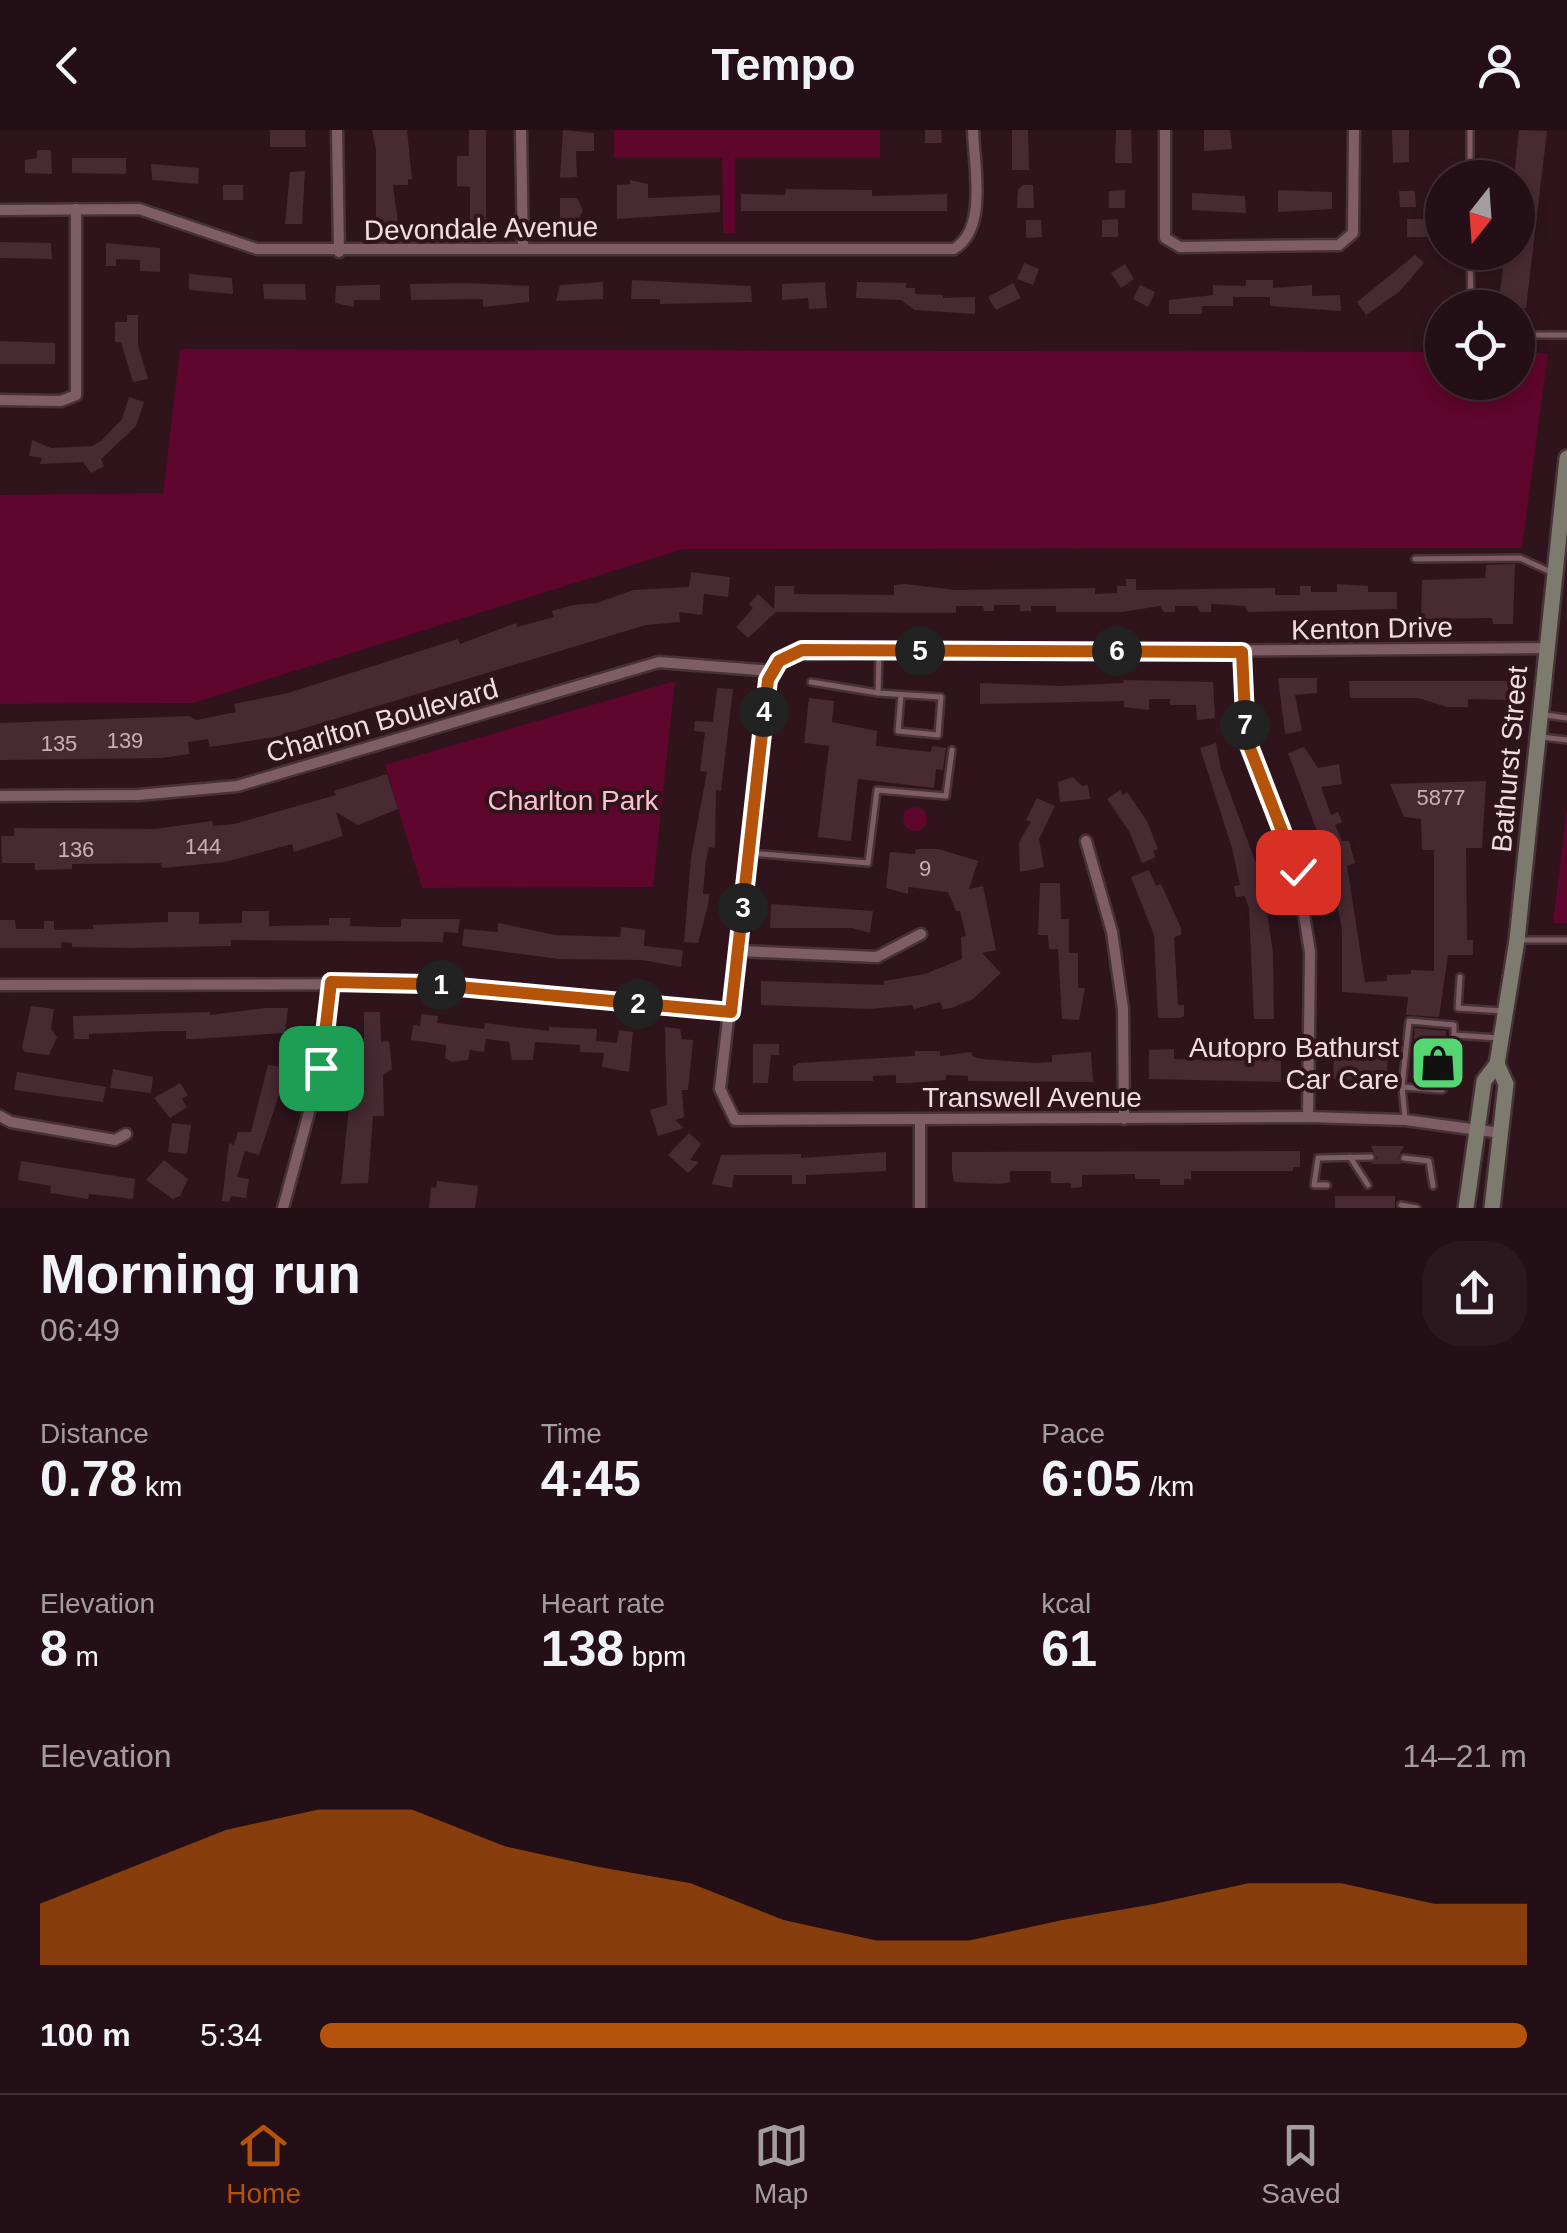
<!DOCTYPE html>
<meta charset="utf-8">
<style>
body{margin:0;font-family:Arial,sans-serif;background:#2b181e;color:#f1f3f6;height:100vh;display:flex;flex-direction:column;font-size:38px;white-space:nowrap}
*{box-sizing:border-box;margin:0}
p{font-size:32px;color:#a39ca0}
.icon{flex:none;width:55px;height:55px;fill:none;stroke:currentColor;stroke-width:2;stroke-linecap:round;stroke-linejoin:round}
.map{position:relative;height:1078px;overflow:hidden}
.details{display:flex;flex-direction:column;background:#230f15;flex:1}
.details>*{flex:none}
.needle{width:65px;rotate:197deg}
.tools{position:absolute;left:1425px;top:30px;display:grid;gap:20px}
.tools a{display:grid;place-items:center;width:110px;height:110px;border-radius:50%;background:#230f15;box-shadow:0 5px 15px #0003,0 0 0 2px #402f34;font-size:50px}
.pin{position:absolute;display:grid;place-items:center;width:85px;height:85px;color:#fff;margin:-42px;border-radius:20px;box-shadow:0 5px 15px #0006}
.km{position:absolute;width:50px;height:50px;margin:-25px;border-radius:50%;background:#222;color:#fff;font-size:28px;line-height:50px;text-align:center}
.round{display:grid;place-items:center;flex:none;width:105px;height:105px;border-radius:40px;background:#2b181e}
.head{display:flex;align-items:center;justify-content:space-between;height:170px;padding:0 40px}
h1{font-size:55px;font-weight:600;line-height:75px}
.metrics{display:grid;grid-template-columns:repeat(3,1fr);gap:15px;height:170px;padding:10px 40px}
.metrics div{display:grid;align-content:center}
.metrics b{font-size:50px;font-weight:600}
.metrics small{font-size:28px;font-weight:400}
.metrics p{font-size:28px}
.chart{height:280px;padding:20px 40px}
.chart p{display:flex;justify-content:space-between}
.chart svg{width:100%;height:180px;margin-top:10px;fill:#b45309;opacity:.7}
ul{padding:0 40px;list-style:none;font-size:32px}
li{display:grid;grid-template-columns:160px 120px 1fr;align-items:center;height:75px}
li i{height:25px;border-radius:12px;background:#b45309}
header{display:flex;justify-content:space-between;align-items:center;height:130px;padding:0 40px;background:#230f15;font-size:45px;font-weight:600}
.menu{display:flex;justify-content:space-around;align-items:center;height:140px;border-top:2px solid #402f34;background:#230f15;font-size:28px;color:#a39ca0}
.menu a{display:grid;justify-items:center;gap:5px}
.menu .active{color:#b45309}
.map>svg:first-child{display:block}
.green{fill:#5e062b}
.building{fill:#482a32}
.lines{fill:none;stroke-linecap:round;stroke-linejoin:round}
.service-casing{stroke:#463237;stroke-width:10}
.minor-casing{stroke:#463237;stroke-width:15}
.secondary-casing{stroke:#463237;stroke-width:20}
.service{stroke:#7f5d65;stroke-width:5}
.minor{stroke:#7f5d65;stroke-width:10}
.secondary{stroke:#7d7b6e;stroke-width:15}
.route-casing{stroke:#fff;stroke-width:20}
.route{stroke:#b45309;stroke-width:12}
.labels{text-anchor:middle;stroke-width:8;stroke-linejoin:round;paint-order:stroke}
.number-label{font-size:22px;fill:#c8b1b6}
.street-label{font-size:28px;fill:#f2dee2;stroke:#2f141c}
.park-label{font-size:28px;fill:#f6c2ce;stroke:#2f141c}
.poi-label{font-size:28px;fill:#f2dee2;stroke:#2f141c;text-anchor:end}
</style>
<header><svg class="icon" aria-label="back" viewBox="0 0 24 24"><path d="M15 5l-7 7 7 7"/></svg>Tempo<svg class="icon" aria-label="person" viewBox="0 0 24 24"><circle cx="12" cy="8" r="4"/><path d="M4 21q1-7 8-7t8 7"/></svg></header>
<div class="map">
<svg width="1567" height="1078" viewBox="0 0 1567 1078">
<rect width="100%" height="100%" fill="#2f141c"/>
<g class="green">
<polygon points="614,0 880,0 880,28 735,28 735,103 723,103 722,28 614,28"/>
<polygon points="180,219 1442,222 1442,252 1518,252 1518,223 1548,223 1522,418 683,419 193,573 0,574 0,365 163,363"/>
<polygon points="675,551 653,757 422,758 385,635"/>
<polygon points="1567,677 1567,793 1553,793"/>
<circle cx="915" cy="689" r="12"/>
</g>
<g class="building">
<polygon points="270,0 305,0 306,17 270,17"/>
<polygon points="372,0 407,0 412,49 408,49 408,55 393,55 398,93 376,94 376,19"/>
<polygon points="469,0 486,0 486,94 470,94 470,57 457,56 457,26 469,26"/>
<polygon points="563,0 594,3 594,21 576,21 577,47 560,48"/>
<polygon points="925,0 941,0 942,13 925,13"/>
<polygon points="1012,0 1028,0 1029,40 1012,40"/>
<polygon points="1116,0 1131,0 1132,33 1115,33"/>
<polygon points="1204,0 1230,0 1232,19 1204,21"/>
<polygon points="1392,0 1409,0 1409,32 1393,33"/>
<polygon points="1519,0 1547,1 1526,178 1498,178 1505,122 1518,122 1518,48 1514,48"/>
<polygon points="37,20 51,20 52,44 25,43 25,30 37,28"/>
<polygon points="72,28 126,28 126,44 72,43"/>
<polygon points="151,34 199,38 198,54 152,50"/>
<polygon points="305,41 302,94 285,94 290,42"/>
<polygon points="630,50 648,54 648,68 720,65 720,82 617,89 617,55 630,54"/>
<rect x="223" y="55" width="20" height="15"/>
<polygon points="1023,55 1033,55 1034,78 1017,78 1018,60"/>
<polygon points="786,59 872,60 872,66 947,64 947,81 741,81 741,64 785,65"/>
<polygon points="1125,60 1125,78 1109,78 1109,61"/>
<polygon points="1278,60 1332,62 1332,79 1278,82"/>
<polygon points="1399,61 1415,61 1416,77 1400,77"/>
<polygon points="1192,63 1245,66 1246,83 1192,80"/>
<polygon points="560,68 577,68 583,80 577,94 560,94"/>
<polygon points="1118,89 1118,107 1102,107 1102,90"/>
<rect x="1407" y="89" width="23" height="18"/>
<polygon points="1026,90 1041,90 1042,107 1026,108"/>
<polygon points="0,112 51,113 52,129 0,128"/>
<polygon points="106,113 160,118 160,142 140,141 140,130 116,129 116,136 106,136"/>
<polygon points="1415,125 1424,133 1399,162 1366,185 1357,172"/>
<polygon points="1024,133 1039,139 1033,155 1017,149"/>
<polygon points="1125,134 1134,149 1121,158 1111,143"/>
<polygon points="189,144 232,148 233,164 189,160"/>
<polygon points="632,150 751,156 752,172 660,174 660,169 631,169"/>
<polygon points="1246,150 1273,150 1273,158 1312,155 1312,166 1340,165 1341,181 1270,176 1270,167 1233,167 1233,176 1202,176 1202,184 1169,184 1169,170 1213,165 1213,155 1246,156"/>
<polygon points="603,152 603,169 556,171 560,155"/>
<polygon points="825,152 827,178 809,179 808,168 782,170 782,154"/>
<polygon points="857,152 906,153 906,158 915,158 915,164 943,165 943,168 975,167 975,184 915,180 901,170 856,168"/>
<polygon points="467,153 529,156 529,172 483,177 483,169 411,170 410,154"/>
<polygon points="1013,153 1021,168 996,180 988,167"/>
<polygon points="263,154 305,154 306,170 264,169"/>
<polygon points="362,155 380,155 380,170 354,170 354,177 335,173 336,156"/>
<polygon points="1140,155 1155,162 1148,177 1133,169"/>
<polygon points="127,185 138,185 138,215 148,249 133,252 121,212 115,212 115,192 127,192"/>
<polygon points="0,211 55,213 55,234 0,234"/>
<polygon points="129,267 144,272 136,296 101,329 104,336 91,343 83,332 40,334 42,328 29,326 32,310 51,318 92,316 101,311 122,289"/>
<polygon points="1515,434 1513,494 1493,494 1492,488 1421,489 1422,450 1485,448 1486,435"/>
<polygon points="691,442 730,447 728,467 704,464 702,485 679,482 680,492 646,495 275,607 210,617 208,609 188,612 189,624 163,628 0,630 0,593 189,586 197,590 236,582 234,574 288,563 458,509 460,514 516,493 517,497 554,487 552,481 573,475 597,473 633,460 689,457"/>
<polygon points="1126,449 1136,449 1136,460 1275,458 1275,465 1300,465 1300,456 1311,456 1311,462 1337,462 1337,454 1368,456 1368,462 1397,462 1397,479 1248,482 1245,476 1211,474 1211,482 1200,482 1197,476 1175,476 1175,482 1164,482 1160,476 1122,482 1056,482 1056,476 1031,476 1031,481 1020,481 1020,475 994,475 994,481 984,481 983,476 956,476 956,483 776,482 748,508 736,497 753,478 749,474 758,464 774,479 775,456 794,456 794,464 894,465 894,455 905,454 956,460 1095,458 1095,464 1117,463 1117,456 1126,456"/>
<polygon points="1278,548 1317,548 1317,563 1295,565 1302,601 1285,604"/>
<polygon points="1124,550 1213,552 1215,588 1197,590 1196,575 1170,575 1170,569 1149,569 1149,580 1124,577 1124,571 980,574 980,553 1061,556 1123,553"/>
<polygon points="1349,551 1510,551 1510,570 1468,569 1468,577 1447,577 1418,568 1350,568"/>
<polygon points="717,558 733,559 721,661 716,660 715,718 709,717 706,729 703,764 709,764 708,775 698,813 684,812 691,727 707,642 700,641 705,602 694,601 695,591 713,592"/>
<polygon points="809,568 834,571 832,592 877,601 876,616 931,622 932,616 946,618 943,640 936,639 934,658 858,649 851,711 818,707 829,616 804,613"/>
<polygon points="1216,613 1221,639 1263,752 1273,823 1274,889 1254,889 1249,778 1245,766 1236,767 1234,756 1240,755 1232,718 1200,618"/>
<polygon points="1304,617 1318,638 1339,634 1342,654 1321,657 1331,685 1338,682 1342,692 1335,695 1342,711 1349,711 1355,733 1347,736 1365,852 1387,851 1387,845 1411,844 1411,840 1434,841 1434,720 1422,720 1421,689 1404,687 1390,654 1486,651 1482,718 1466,718 1467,810 1473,810 1473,825 1448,825 1439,887 1406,885 1408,867 1342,862 1342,800 1331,739 1288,623"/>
<polygon points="387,644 398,679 358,695 336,682 343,706 294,722 292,714 225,732 162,738 161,733 72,734 72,739 35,740 35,733 2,733 1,706 14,706 14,698 155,699 212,691 213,696 234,694 336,665 334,661"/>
<polygon points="1073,647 1082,656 1088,655 1090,669 1060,672 1058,652"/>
<polygon points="1120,660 1123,665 1127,662 1147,691 1158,719 1153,721 1156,727 1142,733 1129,701 1107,669"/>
<polygon points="1037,668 1055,676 1039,709 1044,737 1020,742 1019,712 1031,692 1026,690"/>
<polygon points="916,719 938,719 978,731 969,759 983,756 996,820 982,823 1001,843 973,869 951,878 943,879 940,872 914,879 912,875 870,879 761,875 761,851 884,855 884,851 925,844 962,829 961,807 966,806 960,781 956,781 948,762 908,757 908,764 886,758 890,722 915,724"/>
<polygon points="1149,740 1156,756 1161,754 1181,798 1181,805 1174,807 1178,875 1184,875 1184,886 1179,888 1158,888 1154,805 1131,747"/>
<polygon points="1040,753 1060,753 1061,789 1069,789 1069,823 1078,823 1078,858 1085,858 1079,890 1062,889 1058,819 1049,819 1048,805 1038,805"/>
<polygon points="771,774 873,781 870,803 852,798 770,798"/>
<polygon points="242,781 269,781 269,796 329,795 329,788 350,788 350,796 379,797 401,797 401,789 460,789 458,803 444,802 443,812 231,810 231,816 129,818 72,817 72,813 62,812 61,818 0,818 0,790 15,790 16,799 44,799 44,791 54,791 54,800 93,799 93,795 168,792 168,782 199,782 199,794 242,793"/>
<polygon points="498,793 555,805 620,807 621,797 645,800 644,816 683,820 681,837 642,830 559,829 462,816 464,799 498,802"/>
<polygon points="31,876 54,879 51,899 57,907 49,925 25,922 22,917"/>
<polygon points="266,878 288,878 285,903 194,909 186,909 186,901 163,901 89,904 89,909 74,909 73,886 210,882 210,885"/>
<polygon points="364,882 380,882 381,912 389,911 392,939 383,945 384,986 373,986 368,1053 341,1054 354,930 358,930 358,912 364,912"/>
<polygon points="421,884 438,886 437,893 484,899 485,893 549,901 549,897 597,899 596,911 617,913 619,900 633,902 629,942 602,937 604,923 580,922 580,915 535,912 533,930 512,930 509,912 486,909 484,922 470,920 468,930 452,932 445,928 446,915 411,910 413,895 420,896"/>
<polygon points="665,897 680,899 682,909 693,910 688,960 682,960 684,987 675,990 684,998 658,1006 650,980 667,975"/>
<polygon points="1415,898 1446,901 1442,950 1410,947"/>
<polygon points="753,914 779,914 779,925 771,925 768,953 753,953"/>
<polygon points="1334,918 1388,919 1387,951 1333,949"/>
<polygon points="1174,919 1174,929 1207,930 1261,929 1266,921 1281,921 1281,952 1149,949 1149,920"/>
<polygon points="915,921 940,921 940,926 972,922 972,926 982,929 1035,933 1052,932 1052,925 1091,922 1093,952 968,951 968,946 946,945 946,950 910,953 896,953 896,945 873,946 873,951 793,951 793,936 799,933 915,926"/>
<polygon points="268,935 284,937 281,959 259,1025 245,1021 237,1047 249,1049 246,1068 231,1066 229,1072 222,1071 229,1013 234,1015 238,1002 251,1002"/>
<polygon points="113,939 153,947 151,963 110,958"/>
<polygon points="17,942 106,957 103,972 14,960"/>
<polygon points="180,953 188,965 182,969 187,977 170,988 154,968"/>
<polygon points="172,993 191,995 187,1024 168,1022"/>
<polygon points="689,1003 701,1014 690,1030 699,1032 688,1043 668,1025"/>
<polygon points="1371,1016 1404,1016 1398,1028 1402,1034 1371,1034 1377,1028"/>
<polygon points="1300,1021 1300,1037 1293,1037 1293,1041 1191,1041 1191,1049 1184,1049 1184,1055 1160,1055 1160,1049 1135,1049 1135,1044 1082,1045 1082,1057 1071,1058 1071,1053 1051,1053 1051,1041 1010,1041 1010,1052 1000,1054 954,1052 952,1040 952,1022"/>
<polygon points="886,1022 886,1041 806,1045 806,1054 792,1054 792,1045 734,1045 732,1058 712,1054 721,1025 801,1024 801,1028"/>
<polygon points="164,1030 188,1049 180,1066 173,1069 146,1050"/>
<polygon points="21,1031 135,1049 133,1069 89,1064 88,1069 50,1063 51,1056 18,1050"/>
<polygon points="437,1051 478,1056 475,1078 429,1078 431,1057 436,1058"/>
<rect x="1335" y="1066" width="60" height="12"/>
</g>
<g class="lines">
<g class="service-casing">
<g id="service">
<polyline points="1470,0 1470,48"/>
<polyline points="1470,122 1471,178"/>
<polyline points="1518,205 1567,205"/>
<polyline points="1415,429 1520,428 1553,443"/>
<polyline points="879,523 878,563 941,567 938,605 898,601 901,565"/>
<polyline points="811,552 878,563"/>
<polyline points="1545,585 1567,588"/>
<polyline points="1541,607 1567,610"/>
<polyline points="750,723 868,733 877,660 946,666 952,620"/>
<polyline points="1520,810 1567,810"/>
<polyline points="1460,847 1458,878 1503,881"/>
<polyline points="1402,957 1409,891 1454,895 1454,905"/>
<polyline points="1405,988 1402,957 1442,960 1449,953 1454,905 1499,908"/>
<polyline points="1350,1027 1368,1055"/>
<polyline points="1404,1028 1429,1031 1433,1056"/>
<polyline points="1327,1055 1314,1055 1318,1028 1371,1027"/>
<polyline points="1401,1075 1417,1078"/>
</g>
</g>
<g class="minor-casing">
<g id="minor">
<polyline points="337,0 339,122"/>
<polyline points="521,0 523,119"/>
<polyline points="1165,0 1165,108 1180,117 1339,115 1353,103 1354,0"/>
<path d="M0 80 139 79 257 119H954C988 99 974 36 973 0"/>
<polyline points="0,270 61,271 76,265 76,79"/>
<polyline points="1242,522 1245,608 1297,742 1310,822 1308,987"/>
<polyline points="0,666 138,665 237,656 659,532 772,541"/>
<polyline points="1086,711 1112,802 1123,879 1124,989"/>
<polyline points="738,821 877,827 921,804"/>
<polyline points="0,855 426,854 731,882"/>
<polyline points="0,986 11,992 115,1010 126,1004"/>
<polyline points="920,990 920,1078"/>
<polyline points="1501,1003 1405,990 1308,987 735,990 720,959 766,560 772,541 791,524 1545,518"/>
<polyline points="283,1078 321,938 331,852"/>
</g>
</g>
<g class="secondary-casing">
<g id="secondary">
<polyline points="1466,1078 1484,951 1497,934 1517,810 1567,328"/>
<polyline points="1492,1078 1506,954 1497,934"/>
</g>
</g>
<use href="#service" class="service"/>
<use href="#minor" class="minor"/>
<use href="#secondary" class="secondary"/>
</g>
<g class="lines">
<g class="route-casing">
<polyline id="route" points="321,938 331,852 426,854 731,882 768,550 779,531 802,520 1242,522 1246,608 1298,742"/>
</g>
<use href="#route" class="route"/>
</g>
<defs>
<g id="shop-square" transform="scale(2.875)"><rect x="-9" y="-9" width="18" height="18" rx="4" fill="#55d672" stroke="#2f141c"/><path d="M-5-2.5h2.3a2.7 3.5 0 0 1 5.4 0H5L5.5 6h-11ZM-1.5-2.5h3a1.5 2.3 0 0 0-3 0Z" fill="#111"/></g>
</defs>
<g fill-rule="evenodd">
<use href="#shop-square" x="1438" y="933"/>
</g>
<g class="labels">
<g class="number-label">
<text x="125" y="618">139</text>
<text x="59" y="621">135</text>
<text x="1441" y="675">5877</text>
<text x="203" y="724">144</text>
<text x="76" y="727">136</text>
<text x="925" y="746">9</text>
</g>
<g class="street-label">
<text transform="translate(481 98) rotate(-1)" y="10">Devondale Avenue</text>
<text transform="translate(1372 498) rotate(-1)" y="10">Kenton Drive</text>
<text transform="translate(382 590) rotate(-16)" y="10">Charlton Boulevard</text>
<text transform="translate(1509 629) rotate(-85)" y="10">Bathurst Street</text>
<text x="1032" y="977">Transwell Avenue</text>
</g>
<g class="park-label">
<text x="573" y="680">Charlton Park</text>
</g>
<g class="poi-label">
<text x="1399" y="927">Autopro Bathurst<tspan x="1399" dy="32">Car Care</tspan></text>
</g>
</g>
</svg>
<div class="tools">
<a><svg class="needle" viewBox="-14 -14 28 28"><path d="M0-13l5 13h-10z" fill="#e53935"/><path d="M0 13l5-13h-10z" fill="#a39ca0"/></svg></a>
<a><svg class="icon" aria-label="locate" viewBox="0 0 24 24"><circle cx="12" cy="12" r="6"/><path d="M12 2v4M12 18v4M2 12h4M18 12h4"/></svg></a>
</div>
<div class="pin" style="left:321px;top:938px;background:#1e9e55"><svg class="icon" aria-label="arrive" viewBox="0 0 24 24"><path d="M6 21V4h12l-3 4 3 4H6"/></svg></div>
<div class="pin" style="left:1298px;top:742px;background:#d93025"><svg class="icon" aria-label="check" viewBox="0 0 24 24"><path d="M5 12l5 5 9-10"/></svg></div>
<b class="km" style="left:441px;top:855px">1</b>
<b class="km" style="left:638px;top:874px">2</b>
<b class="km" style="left:743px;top:778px">3</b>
<b class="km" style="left:764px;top:582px">4</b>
<b class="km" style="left:920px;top:521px">5</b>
<b class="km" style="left:1117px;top:521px">6</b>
<b class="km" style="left:1245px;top:595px">7</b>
</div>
<section class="details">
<div class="head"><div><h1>Morning run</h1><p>06:49</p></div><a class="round"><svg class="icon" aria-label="share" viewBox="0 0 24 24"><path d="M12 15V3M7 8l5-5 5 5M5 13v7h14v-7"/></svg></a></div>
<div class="metrics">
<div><p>Distance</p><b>0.78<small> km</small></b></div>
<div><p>Time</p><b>4:45</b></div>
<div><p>Pace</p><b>6:05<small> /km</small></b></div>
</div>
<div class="metrics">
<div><p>Elevation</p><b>8<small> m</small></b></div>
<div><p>Heart rate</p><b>138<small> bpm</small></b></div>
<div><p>kcal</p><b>61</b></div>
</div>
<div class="chart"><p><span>Elevation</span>14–21 m</p>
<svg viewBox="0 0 160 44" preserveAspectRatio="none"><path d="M0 44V29L10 20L20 11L30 6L40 6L50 15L60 20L70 24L80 33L90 38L100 38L110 33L120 29L130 24L140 24L150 29L160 29V44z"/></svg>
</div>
<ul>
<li><b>100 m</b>5:34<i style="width:100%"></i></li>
</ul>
</section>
<nav class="menu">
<a class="active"><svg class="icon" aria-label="home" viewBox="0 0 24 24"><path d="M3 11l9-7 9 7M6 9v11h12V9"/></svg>Home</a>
<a><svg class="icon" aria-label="map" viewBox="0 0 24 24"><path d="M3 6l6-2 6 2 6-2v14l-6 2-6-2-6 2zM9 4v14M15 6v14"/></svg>Map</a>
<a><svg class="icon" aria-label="saved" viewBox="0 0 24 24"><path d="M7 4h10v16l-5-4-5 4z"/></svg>Saved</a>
</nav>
